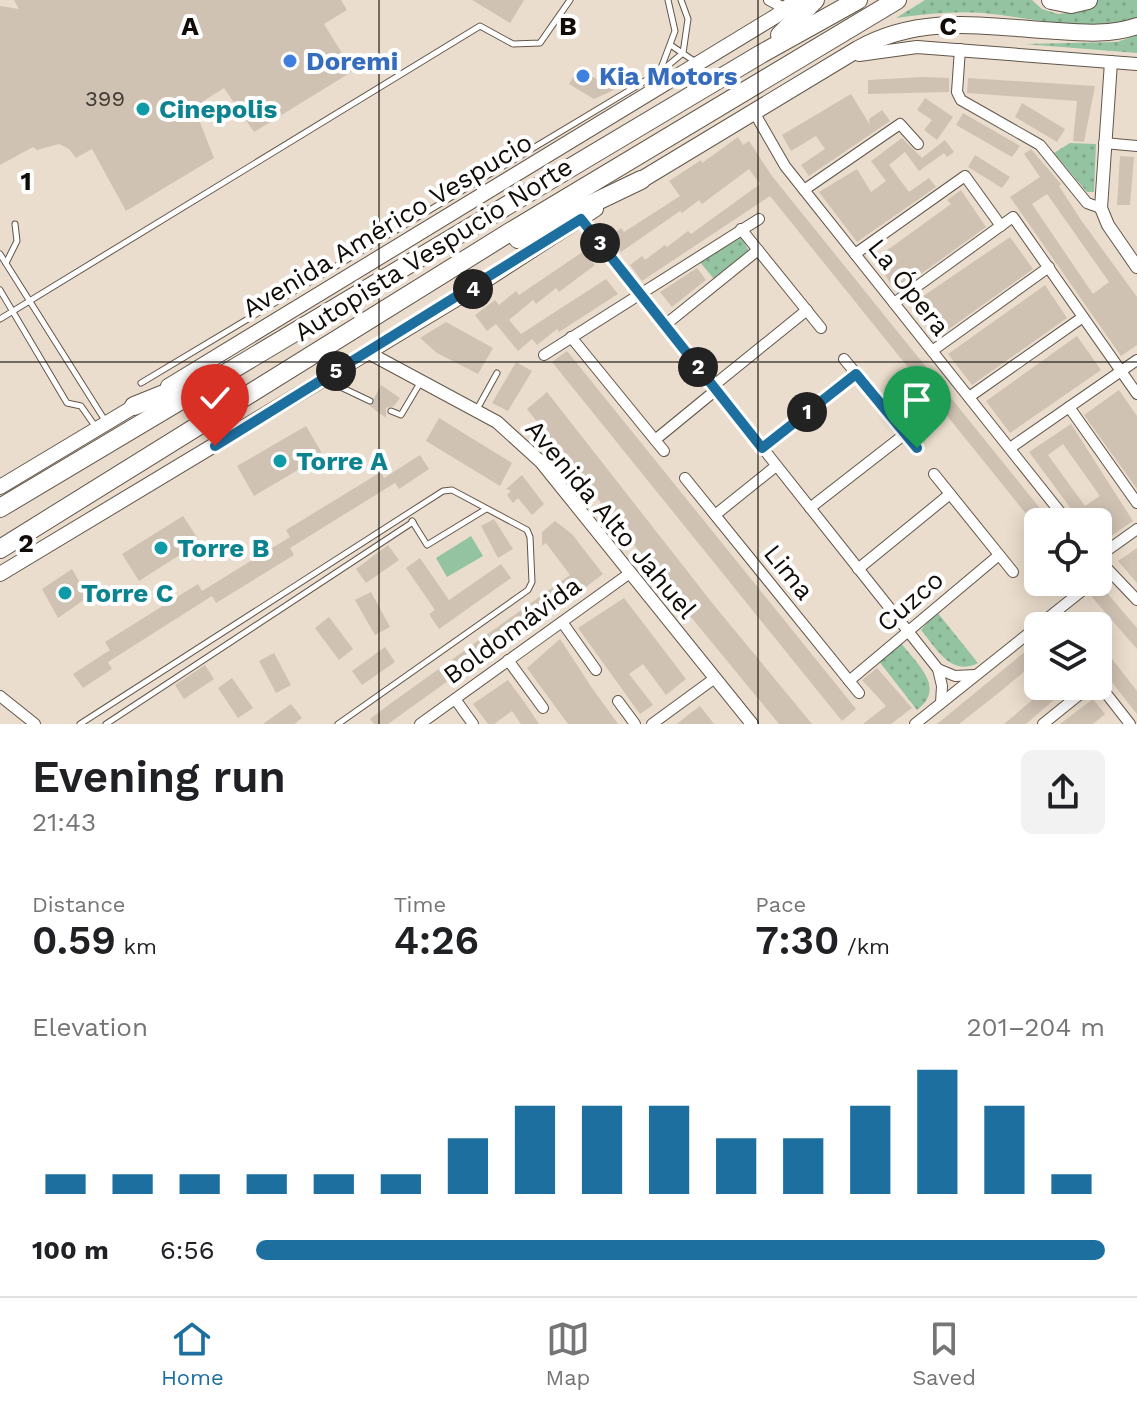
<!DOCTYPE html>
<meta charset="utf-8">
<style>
body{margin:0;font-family:"Work Sans",sans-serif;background:#f2f2f2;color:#202124;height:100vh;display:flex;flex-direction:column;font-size:30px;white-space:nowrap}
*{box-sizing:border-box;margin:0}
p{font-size:26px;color:#757577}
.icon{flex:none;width:44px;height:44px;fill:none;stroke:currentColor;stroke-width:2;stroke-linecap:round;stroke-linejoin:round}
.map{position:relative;height:724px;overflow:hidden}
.drawer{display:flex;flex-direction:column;background:#fff;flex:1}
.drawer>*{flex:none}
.fabs{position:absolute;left:1024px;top:508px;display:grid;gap:16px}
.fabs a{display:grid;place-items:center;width:88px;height:88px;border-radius:12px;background:#fff;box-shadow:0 4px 20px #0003;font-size:40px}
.pin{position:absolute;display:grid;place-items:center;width:68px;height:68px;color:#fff;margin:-82px -34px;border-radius:50% 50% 50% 0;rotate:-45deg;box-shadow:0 0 8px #0007}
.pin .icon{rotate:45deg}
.km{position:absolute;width:40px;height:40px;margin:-20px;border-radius:50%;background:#222;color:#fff;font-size:22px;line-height:40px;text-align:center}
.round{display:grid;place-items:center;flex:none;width:84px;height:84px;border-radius:12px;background:#f2f2f2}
.headline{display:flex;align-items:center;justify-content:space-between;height:136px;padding:0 32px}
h1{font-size:44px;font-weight:600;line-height:60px}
.figures{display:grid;grid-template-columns:repeat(3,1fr);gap:12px;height:136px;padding:8px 32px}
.figures div{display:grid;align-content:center}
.figures b{font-size:40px;font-weight:600}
.figures small{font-size:22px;font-weight:400}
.figures p{font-size:22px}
.chart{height:224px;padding:16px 32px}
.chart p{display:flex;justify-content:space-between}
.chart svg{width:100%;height:144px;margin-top:8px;stroke:#1d6fa0;stroke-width:6}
ul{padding:0 32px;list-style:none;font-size:26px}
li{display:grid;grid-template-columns:128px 96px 1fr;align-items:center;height:60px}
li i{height:20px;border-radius:10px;background:#1d6fa0}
.dock{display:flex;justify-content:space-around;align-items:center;height:112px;border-top:2px solid #e0e0e0;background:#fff;font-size:22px;color:#757577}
.dock a{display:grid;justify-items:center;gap:4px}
.dock .selected{color:#1d6fa0}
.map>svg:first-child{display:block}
.grass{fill:url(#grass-dots)}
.garden{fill:#94c3a1}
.building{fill:#d0c2b3;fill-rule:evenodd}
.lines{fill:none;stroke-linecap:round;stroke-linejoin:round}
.service-casing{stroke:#625649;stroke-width:7}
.minor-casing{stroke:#625649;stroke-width:12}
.tertiary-casing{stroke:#625649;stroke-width:14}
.secondary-casing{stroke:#625649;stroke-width:16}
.primary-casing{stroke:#625649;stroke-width:18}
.motorway-casing{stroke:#625649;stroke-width:20}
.service{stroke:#fff;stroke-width:5}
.minor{stroke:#fff;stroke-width:10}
.tertiary{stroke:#fff;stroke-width:12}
.secondary{stroke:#fff;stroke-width:14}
.primary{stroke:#fff;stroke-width:16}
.motorway{stroke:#fff;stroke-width:18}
.route-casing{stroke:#fff;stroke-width:16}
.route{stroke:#1d6fa0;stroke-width:10}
.grid{fill:none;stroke:#110c07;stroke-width:2;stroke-opacity:0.55}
.shop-dot{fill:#3f7fe0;stroke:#fff;stroke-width:3}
.culture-dot{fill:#0f9aa8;stroke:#fff;stroke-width:3}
.labels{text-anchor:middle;stroke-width:8;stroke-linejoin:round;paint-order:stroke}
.number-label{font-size:22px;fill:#413a32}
.shop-label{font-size:26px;font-weight:bold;fill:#366cbe;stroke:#fff;text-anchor:start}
.culture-label{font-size:26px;font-weight:bold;fill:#0d838f;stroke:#fff;text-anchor:start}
.street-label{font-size:26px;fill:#110c07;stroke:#fff}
.grid-label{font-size:26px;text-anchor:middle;font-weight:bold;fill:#110c07;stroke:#fff;stroke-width:8;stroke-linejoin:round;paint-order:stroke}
</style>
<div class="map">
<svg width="1137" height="724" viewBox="0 0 1137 724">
<defs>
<pattern id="grass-dots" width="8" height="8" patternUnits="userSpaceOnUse" patternTransform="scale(2)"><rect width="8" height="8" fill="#94c3a1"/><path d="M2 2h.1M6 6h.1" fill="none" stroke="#7fa689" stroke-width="1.8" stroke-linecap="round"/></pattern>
</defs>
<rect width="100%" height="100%" fill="#ebddcd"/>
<g class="grass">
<path d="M925 0H1032L1042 9 1058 14 1082 11 1098 0H1137V18C1086 33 1035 18 983 13 953 11 925 14 896 18Z"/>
<polygon points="1137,35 1137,53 1024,44 1117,42"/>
<polygon points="1070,143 1096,144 1094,192 1087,192 1054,153"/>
<polygon points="734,237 742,238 750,253 714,279 699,261"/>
<path d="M937 612 978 663C951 677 936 648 921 630Z"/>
<path d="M901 643C917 664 947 688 917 710L878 660Z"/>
</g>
<polygon class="garden" points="471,536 483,556 447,577 436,558"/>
<g class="building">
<polygon points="14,0 341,0 347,10 324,24 353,71 254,132 224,88 194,107 214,158 126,211 92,149 76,158 69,149 59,144 37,150 33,147 0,165 0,6 19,9"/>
<polygon points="472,0 524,0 510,23"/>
<polygon points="579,68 614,90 594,99 569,84"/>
<polygon points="922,77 949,78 949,92 868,94 868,80"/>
<polygon points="968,78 1095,86 1084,142 1073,141 1077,101 967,93"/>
<polygon points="851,94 870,125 869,119 882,110 890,121 809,176 801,165 825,149 816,136 791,151 782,135"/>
<polygon points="925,98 953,117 937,140 924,130 932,120 917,110"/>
<polygon points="1022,103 1065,129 1057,142 1015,117"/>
<polygon points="963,113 1020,146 1012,157 956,125"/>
<polygon points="738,137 743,145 749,141 772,176 1051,522 1031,520 770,196 642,281 630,265 642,256 645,260 665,245 667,247 688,231 691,234 760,184 749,169 702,204 699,200 682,213 680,211 621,252 609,238 621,228 624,232 680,196 669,181 701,160 702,163"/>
<polygon points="902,138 922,158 945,140 954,152 947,157 944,153 919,171 905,152 889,165 909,192 929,178 936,187 857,242 819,192 857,169 871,192 886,181 871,161"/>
<path d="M1031 149 1061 184 1059 186 1081 220 1137 297V345L1121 356 1010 197 1040 177 1024 154ZM1047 194 1109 282 1093 294 1032 204Z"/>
<polygon points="975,155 1010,177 1002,188 968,167"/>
<polygon points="1120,156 1134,157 1130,205 1117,205"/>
<polygon points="961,190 986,227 896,292 875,259 951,204 947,200"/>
<polygon points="1010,237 1033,269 935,339 910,305"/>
<polygon points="584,251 595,265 559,292 556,288 536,304 533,300 509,320 521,334 606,279 618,294 559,332 557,329 537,345 532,339 518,351 496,324 487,331 475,315 495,300 499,305 516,291 519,295"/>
<polygon points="697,268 706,280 672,307 660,292"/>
<polygon points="1045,285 1067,318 972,385 948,354"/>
<polygon points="446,322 493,348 478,374 437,353 420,338"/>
<polygon points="1077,336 1101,370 1010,433 986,401"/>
<polygon points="567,351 856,709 842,721 552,362"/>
<polygon points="516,362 532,371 508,411 492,403"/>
<polygon points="381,385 400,398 394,406 386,408 386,418 370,406"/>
<polygon points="1119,390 1137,416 1137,489 1084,415"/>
<polygon points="547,392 713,604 812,724 779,724 686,611 527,409"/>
<polygon points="439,418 512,463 500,486 426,441"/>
<path d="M1071 424 1133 521 1098 545V522H1081L1029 452ZM1063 444 1100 496 1085 506 1048 455Z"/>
<polygon points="306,426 323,455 254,496 237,466"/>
<polygon points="420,455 429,469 399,489 395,483 290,548 294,555 216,603 212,596 108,662 112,669 83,688 73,674 110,650 105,642 198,584 202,591 290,537 286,530 381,472 384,478"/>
<polygon points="522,475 544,504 532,515 518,498 513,503 507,495 511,491 506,489"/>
<polygon points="183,516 200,542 139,581 122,554"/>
<polygon points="494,519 513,549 498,558 481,526"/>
<polygon points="555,521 572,534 603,574 582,590 579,587 388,724 374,724 370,719 387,706 570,575 546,543 542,546 542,532"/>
<polygon points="388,545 399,560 366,583 356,569"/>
<polygon points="1137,548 1137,583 1118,561"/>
<polygon points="420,558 449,600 501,564 511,578 439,629 429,614 435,610 406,568"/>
<polygon points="72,569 88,597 58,618 42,589"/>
<polygon points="1102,587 1137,628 1137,649 1091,596"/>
<polygon points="371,592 390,627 375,635 355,600"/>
<polygon points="624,598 686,679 666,695 643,664 629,674 653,705 640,714 578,628"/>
<polygon points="329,617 353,649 339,660 315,628"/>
<polygon points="560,639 592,688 618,724 568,724 527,668"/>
<polygon points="1038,641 1038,660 1001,691 959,724 937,724"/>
<polygon points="1098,641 1137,691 1137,714 1098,665"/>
<polygon points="385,647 395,662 362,685 352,671"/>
<polygon points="274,653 291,685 276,693 259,661"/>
<polygon points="205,665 214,679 184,699 175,685"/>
<polygon points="877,668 912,708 891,724 863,724 886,706 862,680"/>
<polygon points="232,678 253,708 238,718 218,688"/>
<polygon points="508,680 525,703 539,724 521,724 512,711 494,724 488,724 473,704"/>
<polygon points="1049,686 1070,686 1026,724 1004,724"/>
<polygon points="1093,699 1105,714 1093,724 1060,724"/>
<polygon points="291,704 302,718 294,724 263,724"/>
<polygon points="700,706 714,724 677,724 688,715"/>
</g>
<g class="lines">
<g class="service-casing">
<g id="service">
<polyline points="672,46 697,63"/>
<polyline points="660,71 675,31 668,0"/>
<polyline points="0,254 106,422"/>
<polyline points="6,263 17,241 15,224"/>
<polyline points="0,290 67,403 81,406 95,426"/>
<polyline points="0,319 480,26 513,44 540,43 570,0"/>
<polyline points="328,381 370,401"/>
<polyline points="141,383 660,72 683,53 688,19 681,0"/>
<polyline points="391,411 401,415 420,383"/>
<polyline points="476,411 497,373"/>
<polyline points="412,521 427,545 486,509"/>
<polyline points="80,724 443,491 452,490 527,530 530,537 532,582 528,590 338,724"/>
<polyline points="106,724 413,522"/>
</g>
</g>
<g class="minor-casing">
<g id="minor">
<polyline points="769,0 786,9"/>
<polyline points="960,49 957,92 961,100 1040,145 1087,203 1101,208"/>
<polyline points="754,112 785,166 1068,522"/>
<polyline points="1104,143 1137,146"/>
<polyline points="804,190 900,124 918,144"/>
<polyline points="581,219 938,669 955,676 975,675"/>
<polyline points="741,229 821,328"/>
<polyline points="855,254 965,176 1001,226"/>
<polyline points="894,303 1013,217 1137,394"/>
<polyline points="665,325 758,250"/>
<polyline points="571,337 664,451"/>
<polyline points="932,351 1049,267"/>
<polyline points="544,355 759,219"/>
<polyline points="844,359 917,448"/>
<polyline points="713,386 807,310"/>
<polyline points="969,397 1083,317"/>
<polyline points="1069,407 1137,503"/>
<polyline points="655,440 716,390"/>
<polyline points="762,448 856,374"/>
<polyline points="1010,448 1137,360"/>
<polyline points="934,474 1013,572"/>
<polyline points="685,478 859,693"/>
<polyline points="810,508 905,434"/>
<polyline points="715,515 776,466"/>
<polyline points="1098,557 1137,529"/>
<polyline points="1098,559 1137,600"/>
<polyline points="858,569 950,494"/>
<polyline points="562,622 596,670"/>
<polyline points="508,660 543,708"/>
<polyline points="938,669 942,686 941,703"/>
<polyline points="849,681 999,555"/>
<polyline points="1098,683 1130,724"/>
<polyline points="0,696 35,724"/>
<polyline points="455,699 473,724"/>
<polyline points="618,701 635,724"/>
<polyline points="420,724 630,573"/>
<polyline points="652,724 715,678"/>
<polyline points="915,724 1093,582"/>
<polyline points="1043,724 1090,686"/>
</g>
</g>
<g class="tertiary-casing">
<g id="tertiary">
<polyline points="859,55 917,47 1137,64"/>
<polyline points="1111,62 1101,208 1108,225 1137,267"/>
<polyline points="367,352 497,422 541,462 752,724"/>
</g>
</g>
<g class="secondary-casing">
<g id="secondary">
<polyline points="168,386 776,16 796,0"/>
<polyline points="0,487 140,403"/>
<polyline points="0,574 460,297 596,209"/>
</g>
</g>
<g class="primary-casing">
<path id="primary" d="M641 180 858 49C922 13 987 27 1057 31 1085 33 1111 35 1137 26"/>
</g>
<g class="motorway-casing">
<g id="motorway">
<polyline points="1051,0 1071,4 1088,0"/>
<polyline points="780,35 815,0"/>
<polyline points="518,239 641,180"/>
<polyline points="134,406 206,377"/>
<polyline points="0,508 761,54 858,0"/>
<polyline points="0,549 510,232 897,0"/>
</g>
</g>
<use href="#service" class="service"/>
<use href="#minor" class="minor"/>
<use href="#tertiary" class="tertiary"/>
<use href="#secondary" class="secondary"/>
<use href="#primary" class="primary"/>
<use href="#motorway" class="motorway"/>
</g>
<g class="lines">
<g class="route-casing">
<polyline id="route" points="215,446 581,219 762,448 856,374 917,448"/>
</g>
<use href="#route" class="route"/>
</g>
<path class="grid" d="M379 0V724M758 0V724M0 362H1137"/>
<g class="shop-dot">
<circle cx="290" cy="61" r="8"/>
<circle cx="583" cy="76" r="8"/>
</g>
<g class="culture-dot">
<circle cx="143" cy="109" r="8"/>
<circle cx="280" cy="461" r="8"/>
<circle cx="161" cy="548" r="8"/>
<circle cx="65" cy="593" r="8"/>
</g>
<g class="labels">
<g class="number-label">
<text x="105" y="106">399</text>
</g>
<g class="shop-label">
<text x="306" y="70">Doremi</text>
<text x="599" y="85">Kia Motors</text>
</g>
<g class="culture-label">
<text x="159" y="118">Cinepolis</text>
<text x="296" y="470">Torre A</text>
<text x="177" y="557">Torre B</text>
<text x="81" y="602">Torre C</text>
</g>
<g class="street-label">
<text transform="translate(387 225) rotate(-31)" y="9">Avenida Américo Vespucio</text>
<text transform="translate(433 249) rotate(-32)" y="9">Autopista Vespucio Norte</text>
<text transform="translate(909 287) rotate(52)" y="9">La Ópera</text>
<text transform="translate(611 519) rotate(50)" y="9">Avenida Alto Jahuel</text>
<text transform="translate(789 572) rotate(51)" y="9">Lima</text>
<text transform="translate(910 601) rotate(-41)" y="9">Cuzco</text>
<text transform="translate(512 630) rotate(-36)" y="9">Boldomávida</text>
</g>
</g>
<g class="grid-label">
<text x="190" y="35">A</text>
<text x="568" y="35">B</text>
<text x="948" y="35">C</text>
<text x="26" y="190">1</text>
<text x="26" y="552">2</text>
</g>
</svg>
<div class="fabs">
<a><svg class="icon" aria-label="locate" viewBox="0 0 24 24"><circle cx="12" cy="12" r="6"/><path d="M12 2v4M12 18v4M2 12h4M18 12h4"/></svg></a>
<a><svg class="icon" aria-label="layers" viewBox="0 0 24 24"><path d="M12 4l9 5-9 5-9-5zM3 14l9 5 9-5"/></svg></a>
</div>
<div class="pin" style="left:917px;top:448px;background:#1e9e55"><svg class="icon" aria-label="arrive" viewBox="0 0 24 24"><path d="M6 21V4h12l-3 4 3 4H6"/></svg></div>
<div class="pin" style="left:215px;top:446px;background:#d93025"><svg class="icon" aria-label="check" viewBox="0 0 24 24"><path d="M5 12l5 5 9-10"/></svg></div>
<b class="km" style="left:807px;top:412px">1</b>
<b class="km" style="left:698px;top:367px">2</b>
<b class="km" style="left:600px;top:243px">3</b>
<b class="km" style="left:473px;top:289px">4</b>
<b class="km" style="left:336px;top:371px">5</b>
</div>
<section class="drawer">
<div class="headline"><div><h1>Evening run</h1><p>21:43</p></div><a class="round"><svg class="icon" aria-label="share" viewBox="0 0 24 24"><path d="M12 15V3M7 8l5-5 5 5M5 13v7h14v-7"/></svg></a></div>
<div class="figures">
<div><p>Distance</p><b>0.59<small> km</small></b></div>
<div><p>Time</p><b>4:26</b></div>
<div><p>Pace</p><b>7:30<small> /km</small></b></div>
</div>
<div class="chart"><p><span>Elevation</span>201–204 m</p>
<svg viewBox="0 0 160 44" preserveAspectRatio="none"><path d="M5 44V38M15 44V38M25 44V38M35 44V38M45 44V38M55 44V38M65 44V27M75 44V17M85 44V17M95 44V17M105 44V27M115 44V27M125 44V17M135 44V6M145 44V17M155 44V38"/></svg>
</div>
<ul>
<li><b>100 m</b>6:56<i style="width:100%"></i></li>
</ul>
</section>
<nav class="dock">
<a class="selected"><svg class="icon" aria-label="home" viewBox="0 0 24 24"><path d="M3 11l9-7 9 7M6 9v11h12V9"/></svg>Home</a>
<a><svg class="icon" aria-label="map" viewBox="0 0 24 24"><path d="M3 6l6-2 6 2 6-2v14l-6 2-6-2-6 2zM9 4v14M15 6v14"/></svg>Map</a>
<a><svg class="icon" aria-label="saved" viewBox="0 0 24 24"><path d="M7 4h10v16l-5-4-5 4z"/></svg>Saved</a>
</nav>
